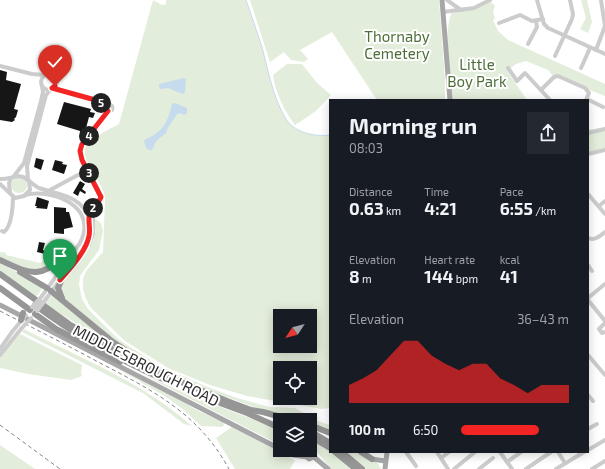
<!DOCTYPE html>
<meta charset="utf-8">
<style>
body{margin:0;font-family:"Exo 2",sans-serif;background:#242831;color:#f1f3f6;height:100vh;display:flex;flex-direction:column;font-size:15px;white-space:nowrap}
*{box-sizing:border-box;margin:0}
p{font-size:13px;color:#9ea1a6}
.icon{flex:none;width:22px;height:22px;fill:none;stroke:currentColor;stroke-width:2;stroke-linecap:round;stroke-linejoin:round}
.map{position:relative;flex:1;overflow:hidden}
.sheet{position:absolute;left:329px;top:99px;width:260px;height:354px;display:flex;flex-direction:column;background:#171b24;border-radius:0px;box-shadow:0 2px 10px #0003}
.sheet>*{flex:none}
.needle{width:26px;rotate:234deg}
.controls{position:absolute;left:273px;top:309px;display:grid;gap:8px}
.controls a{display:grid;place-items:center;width:44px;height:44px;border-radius:0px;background:#171b24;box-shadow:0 2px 10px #0003;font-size:20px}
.pin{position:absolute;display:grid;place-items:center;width:34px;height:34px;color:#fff;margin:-41px -17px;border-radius:50% 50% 50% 0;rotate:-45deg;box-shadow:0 0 4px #0007}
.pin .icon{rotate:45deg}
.km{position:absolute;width:20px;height:20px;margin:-10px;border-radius:50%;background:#222;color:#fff;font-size:11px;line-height:20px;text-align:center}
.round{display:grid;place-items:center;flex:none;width:42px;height:42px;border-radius:0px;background:#242831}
.overview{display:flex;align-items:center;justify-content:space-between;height:68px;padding:0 20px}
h1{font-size:22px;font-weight:700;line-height:30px}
.stats{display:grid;grid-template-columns:repeat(3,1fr);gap:6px;height:68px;padding:4px 20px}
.stats div{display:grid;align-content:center}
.stats b{font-size:17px;font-weight:700}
.stats small{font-size:11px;font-weight:400}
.stats p{font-size:11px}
.chart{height:112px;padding:8px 20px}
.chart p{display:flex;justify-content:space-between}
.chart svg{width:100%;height:72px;margin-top:4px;fill:#f22524;opacity:.7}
ul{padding:0 20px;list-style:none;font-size:13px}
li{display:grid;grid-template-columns:64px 48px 1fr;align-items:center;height:30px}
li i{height:10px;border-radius:5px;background:#f22524}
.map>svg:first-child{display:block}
.green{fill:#e3eddb;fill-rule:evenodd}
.water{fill:#c6dbee}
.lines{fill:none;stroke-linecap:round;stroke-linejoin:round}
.stream{stroke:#c6dbee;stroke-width:1}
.building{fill:#161616}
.minor{stroke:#ccc;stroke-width:4}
.major{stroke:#a7a7a7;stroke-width:5}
.highway{stroke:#969696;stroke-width:6}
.rail{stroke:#848484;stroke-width:1;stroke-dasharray:4 3;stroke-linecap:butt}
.minor-bridge{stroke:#ccc;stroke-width:4}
.highway-bridge{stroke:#969696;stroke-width:6}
.route-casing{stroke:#fff;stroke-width:8}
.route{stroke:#f22524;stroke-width:5}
.labels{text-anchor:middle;stroke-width:4;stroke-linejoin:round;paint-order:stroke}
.park-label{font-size:15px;fill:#4d6e38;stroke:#fff}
.street-label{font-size:15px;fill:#2f2f2f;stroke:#fff}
</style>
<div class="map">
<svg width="605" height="469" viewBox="0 0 605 469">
<rect width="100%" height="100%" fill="#fff"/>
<g class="green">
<path d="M153 0 162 5 166 4V0H246C251 15 257 31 262 47 268 70 273 98 286 119 295 133 315 137 330 135V408L322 409 247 396 210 385 168 368 125 341 91 308 86 299 83 289V279L86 271 103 252 105 200C104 180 82 167 85 147L102 133 119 124ZM280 316H310V346H280ZM280 368H310V398H280Z"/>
<polygon points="250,0 439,0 445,78 445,100 377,100 332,32 300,50 308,59 304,62 291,60 284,52 270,62"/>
<polygon points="581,0 587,0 592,22 588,33 580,29 586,18"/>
<path d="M491 2 495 6 493 12 495 18 493 20 498 31 508 40 605 84V96L553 76 548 70 526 61 516 64 507 71 527 100H450C450 82 443 26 452 13L475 9Z"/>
<path d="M287 64H302L317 83 331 95 316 111 295 125C285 112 275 92 273 75Z"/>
<polygon points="605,127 605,150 588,154 588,130"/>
<circle cx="19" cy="185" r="8"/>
<path d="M94 218 101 223 103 231 99 250 80 276 79 285 82 299 88 309 118 339 158 365 205 386 237 398 270 407 295 408 304 413 312 419 330 425V432L310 424V420C287 420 264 411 243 403 203 389 162 375 127 350 105 334 85 315 64 298L60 290C66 269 92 253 95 234 96 229 94 223 94 218Z"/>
<polygon points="71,243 73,245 70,248 44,268 30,270 0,258 0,251 1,253 2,252 6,253 6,255 40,263 67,247"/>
<polygon points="0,263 41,285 42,289 36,297 0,270"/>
<polygon points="53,294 128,355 104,341 45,304"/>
<path d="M24 329C80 358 144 383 192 426L184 424 143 393 22 332Z"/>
<polygon points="20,334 82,365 81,373 82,376 71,380 28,374 0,368 0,356"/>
<path d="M114 367 185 403C196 411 211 416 223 422L224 425 222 427 201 426 184 410 165 396Z"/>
<polygon points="142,374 194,397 276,428 280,431 280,445"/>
<polygon points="232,427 295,460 290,469 235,469 216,438"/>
<polygon points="310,438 330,450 330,452 333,452 354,469 331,469 318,453 310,448"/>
<polygon points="0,445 35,469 0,469"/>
<path d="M345 452C359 452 375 456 381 469H365Z"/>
</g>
<g class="water">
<polygon points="184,78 186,79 185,92 183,94 168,88 161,89 159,87 159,84"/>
<path d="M175 103 187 108V113L184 115 180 113 177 114C173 121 168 126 166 133L156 141 152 150H149L146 148 144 140C163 132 167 124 172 104Z"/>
</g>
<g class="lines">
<path class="stream" d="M246 0C251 15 257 31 262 47 268 70 273 98 286 119 295 133 315 137 330 135"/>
</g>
<g class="building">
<polygon points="0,70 7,72 6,80 21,84 14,109 18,110 16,117 14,119 15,120 12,122 0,120"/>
<polygon points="64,102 91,109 90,112 95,113 93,118 89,117 85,132 83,132 82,134 80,133 80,131 57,124"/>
<polygon points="36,158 44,160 41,170 34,167"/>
<polygon points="55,160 63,162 62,164 67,165 64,174 52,170"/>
<polygon points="80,181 85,184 82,189 86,192 85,194 80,191 78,196 73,193"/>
<polygon points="37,197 49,201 47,209 36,208 37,206 35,206"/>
<polygon points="54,207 66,208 66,212 69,212 73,227 64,229 64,234 54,233"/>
<polygon points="39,242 45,243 43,250 45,251 45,254 37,252"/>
</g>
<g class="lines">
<g class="minor">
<polyline points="447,0 461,10"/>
<polyline points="537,0 544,24 548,28 605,54"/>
<polyline points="443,12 474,8 490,0"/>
<polyline points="499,23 520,15 532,21 543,19"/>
<polyline points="528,44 537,27 536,21"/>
<polyline points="596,50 605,26 601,0"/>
<polyline points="555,56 572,19 573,14 570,0"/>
<polyline points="0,66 32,74 44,75"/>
<polyline points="508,68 517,81 525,73 550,100"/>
<polyline points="581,68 590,48"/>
<circle cx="49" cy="82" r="8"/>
<polyline points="53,88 75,93 108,104"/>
<polyline points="541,90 554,77 558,76 585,88 589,93 586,100"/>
<polyline points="587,99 603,107"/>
<circle cx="109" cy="108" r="3.5"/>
<polyline points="588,133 605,129"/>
<polyline points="588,154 605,150"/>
<polyline points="14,176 24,163 41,101 43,92 42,86"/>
<path d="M0 179C11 180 19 171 29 181L30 190 24 196 15 198 0 184"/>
<polyline points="28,180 27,166 46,95 51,89"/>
<path d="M29 181C32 183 35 186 39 188 58 195 82 195 89 219 91 229 89 238 85 246L46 299"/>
<polyline points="50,190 78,175 90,174"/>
<polyline points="10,193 9,183 11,178"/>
<polyline points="588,194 605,214"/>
<path d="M25 195C53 188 99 207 80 243L42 296"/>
<polyline points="599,206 605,201"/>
<polyline points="89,217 91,211 99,202"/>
<path d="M2 231 4 232C12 226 13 205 13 197"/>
<path d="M588 238C595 241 600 236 605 232"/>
<polyline points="89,245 93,234 93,214 102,200 100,192 81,160 80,151 82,144 108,111"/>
<polyline points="588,265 592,271"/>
<polyline points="588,298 605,284"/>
<polyline points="588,300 605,321"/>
<polyline points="605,323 599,329 602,333 605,332"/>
<polyline points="0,349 12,332"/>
<polyline points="0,355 21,329"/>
<polyline points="588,355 605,375"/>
<polyline points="588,395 593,401"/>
<polyline points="588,429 597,424"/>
<polyline points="588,450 605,440"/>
<polyline points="406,452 416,466"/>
<polyline points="437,452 448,469"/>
<polyline points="500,452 512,469"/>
<polyline points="558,452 565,463"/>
<polyline points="441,458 449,452"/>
<polyline points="507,462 521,452"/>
<polyline points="454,469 475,452"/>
<polyline points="479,469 493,458"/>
<polyline points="526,469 551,452"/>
<polyline points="556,469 584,452"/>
<polyline points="592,469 605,461"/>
</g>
<g class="major">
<polyline points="442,0 450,100"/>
<polyline points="0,305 280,449"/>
<polyline points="282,450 293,455 307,457 309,459 314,457"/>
<polyline points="307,457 307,452 313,452 314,457 328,469"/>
<polyline points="372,459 385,461"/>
<polyline points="385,469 387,452"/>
</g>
<g class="highway">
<path d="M0 260C39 279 39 275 73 252"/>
<polyline points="20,272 47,288"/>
<polyline points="0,274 69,324 124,356 157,372 227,401 251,410 263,412 292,420"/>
<polyline points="0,288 30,310"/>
<polyline points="51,291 113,342 137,358"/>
<polyline points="62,298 58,288 63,276"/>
<path d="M35 305C75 335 120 360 165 380"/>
<polyline points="35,314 56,329 120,362"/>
<polyline points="220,403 247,413 280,428"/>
<polyline points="310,425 330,433"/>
<polyline points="310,431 330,443"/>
<polyline points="310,436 330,448"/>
<polyline points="306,450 307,453"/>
<polyline points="335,452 356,469"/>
<polyline points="342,452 362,469"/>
<polyline points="361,452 372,459"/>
</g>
<g class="rail">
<path d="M0 311C33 328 67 345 100 363 154 391 199 414 229 469"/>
<polyline points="0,425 60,469"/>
</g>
<g class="minor-bridge">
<polyline points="32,307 42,296"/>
<polyline points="35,309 41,301"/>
<polyline points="37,311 46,299"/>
<polyline points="21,329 31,318"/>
<polyline points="12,332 26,315"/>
</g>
<polyline class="highway-bridge" points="21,320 23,313"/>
</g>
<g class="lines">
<g class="route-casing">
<path id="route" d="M55 86 52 88 99 101 108 111 82 144 80 151 82 160 101 197C99 203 93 206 90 212 87 219 91 228 89 236 86 252 70 268 60 280"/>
</g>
<use href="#route" class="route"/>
</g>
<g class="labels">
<g class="park-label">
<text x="397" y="42">Thornaby<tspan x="397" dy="17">Cemetery</tspan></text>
<text x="477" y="70">Little<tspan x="477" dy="17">Boy Park</tspan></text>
</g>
<g class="street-label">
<text transform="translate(146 366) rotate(27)" y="5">MIDDLESBROUGH ROAD</text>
</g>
</g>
</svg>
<div class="controls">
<a><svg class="needle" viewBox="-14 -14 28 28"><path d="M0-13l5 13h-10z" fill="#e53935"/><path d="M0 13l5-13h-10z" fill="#9ea1a6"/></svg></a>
<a><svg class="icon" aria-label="locate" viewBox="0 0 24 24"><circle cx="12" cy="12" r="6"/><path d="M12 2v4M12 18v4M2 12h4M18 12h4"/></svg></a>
<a><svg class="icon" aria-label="layers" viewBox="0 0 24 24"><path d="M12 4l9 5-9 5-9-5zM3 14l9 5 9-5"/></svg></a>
</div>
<div class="pin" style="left:60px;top:280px;background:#1e9e55"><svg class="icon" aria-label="arrive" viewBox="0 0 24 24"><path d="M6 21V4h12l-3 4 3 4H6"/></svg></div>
<div class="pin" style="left:55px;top:86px;background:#d93025"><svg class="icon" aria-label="check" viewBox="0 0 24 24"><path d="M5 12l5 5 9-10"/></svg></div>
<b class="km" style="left:93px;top:208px">2</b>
<b class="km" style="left:89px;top:173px">3</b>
<b class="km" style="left:89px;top:136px">4</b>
<b class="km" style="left:101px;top:103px">5</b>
<section class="sheet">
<div class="overview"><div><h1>Morning run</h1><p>08:03</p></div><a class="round"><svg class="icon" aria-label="share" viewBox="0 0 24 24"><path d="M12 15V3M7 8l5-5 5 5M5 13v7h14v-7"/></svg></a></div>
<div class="stats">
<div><p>Distance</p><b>0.63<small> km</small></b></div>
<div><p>Time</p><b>4:21</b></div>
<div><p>Pace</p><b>6:55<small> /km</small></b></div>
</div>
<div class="stats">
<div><p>Elevation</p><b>8<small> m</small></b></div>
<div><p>Heart rate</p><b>144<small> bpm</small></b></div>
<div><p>kcal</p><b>41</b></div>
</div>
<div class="chart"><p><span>Elevation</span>36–43 m</p>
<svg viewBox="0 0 160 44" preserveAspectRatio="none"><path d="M0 44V33L10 29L20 24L30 15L40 6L50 6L60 15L70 20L80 24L90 20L100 20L110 29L120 33L130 38L140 33L150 33L160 33V44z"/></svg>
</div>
<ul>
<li><b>100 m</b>6:50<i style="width:72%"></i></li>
</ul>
</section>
</div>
